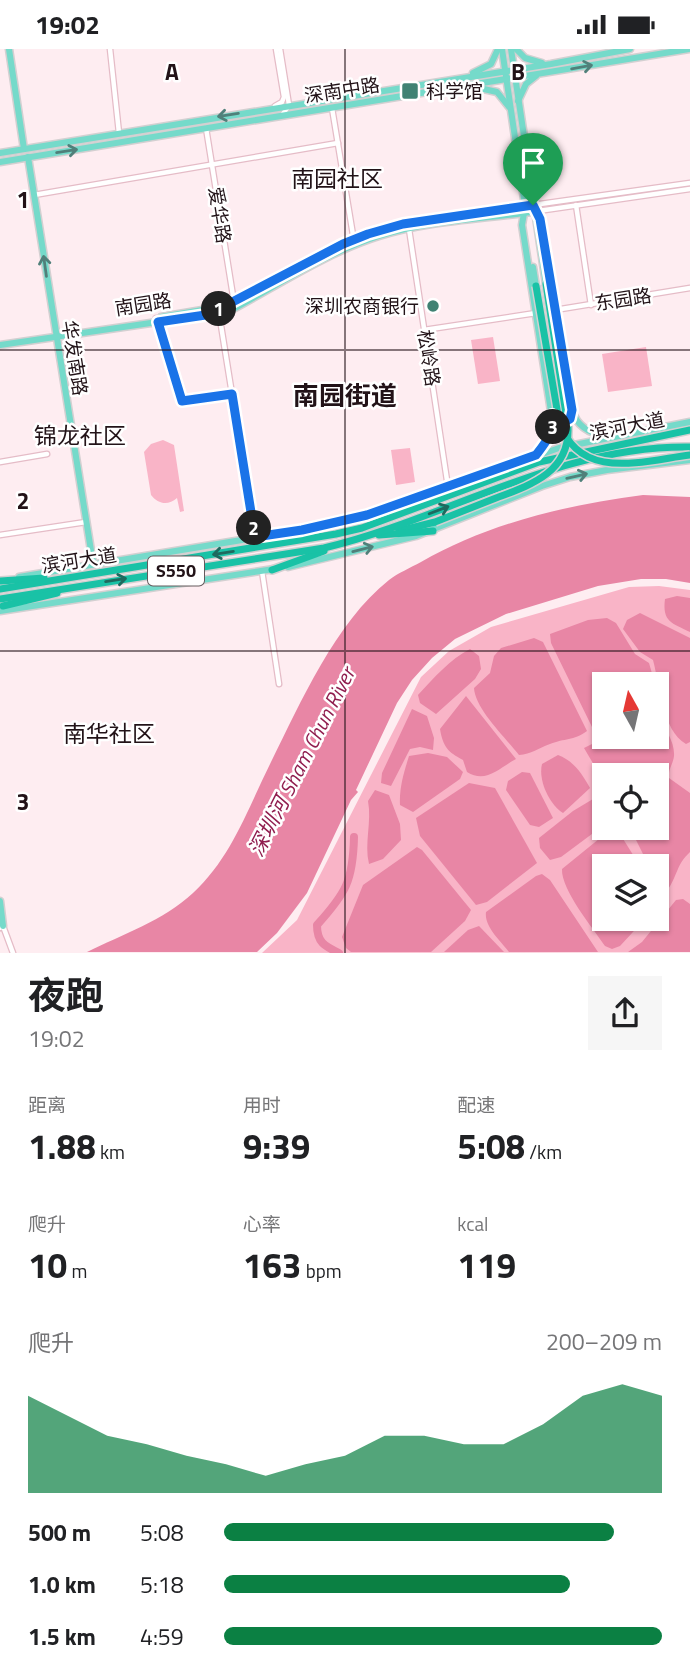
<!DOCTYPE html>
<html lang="zh">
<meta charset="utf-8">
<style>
body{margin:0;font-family:"Titillium Web","Noto Sans SC",sans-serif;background:#f6f6f6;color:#202124;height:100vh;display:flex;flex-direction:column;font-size:26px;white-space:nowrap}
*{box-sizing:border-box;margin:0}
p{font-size:23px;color:#757577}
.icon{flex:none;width:38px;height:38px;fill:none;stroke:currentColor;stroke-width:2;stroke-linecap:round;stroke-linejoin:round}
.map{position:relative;height:904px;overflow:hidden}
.details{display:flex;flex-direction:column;background:#fff;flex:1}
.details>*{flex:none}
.needle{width:46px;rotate:352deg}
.tools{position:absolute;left:592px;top:623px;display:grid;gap:14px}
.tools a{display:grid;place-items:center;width:77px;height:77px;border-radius:0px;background:#fff;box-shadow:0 2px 5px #0004;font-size:35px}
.pin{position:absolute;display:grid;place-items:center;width:60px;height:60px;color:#fff;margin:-72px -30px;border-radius:50% 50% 50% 0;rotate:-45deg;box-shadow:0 0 7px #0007}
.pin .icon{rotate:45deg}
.km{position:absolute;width:35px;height:35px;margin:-18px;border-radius:50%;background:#222;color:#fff;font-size:19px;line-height:35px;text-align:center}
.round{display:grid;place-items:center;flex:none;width:74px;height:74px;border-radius:0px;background:#f6f6f6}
.overview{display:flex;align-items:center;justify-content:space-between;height:119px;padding:0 28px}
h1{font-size:38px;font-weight:700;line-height:52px}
.metrics{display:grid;grid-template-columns:repeat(3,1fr);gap:10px;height:119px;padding:7px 28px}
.metrics div{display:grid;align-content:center}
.metrics b{font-size:35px;font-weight:700}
.metrics small{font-size:19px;font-weight:400}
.metrics p{font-size:19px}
.chart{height:196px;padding:14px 28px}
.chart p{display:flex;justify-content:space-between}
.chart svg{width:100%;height:126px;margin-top:7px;fill:#0b8043;opacity:.7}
ul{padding:0 28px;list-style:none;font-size:23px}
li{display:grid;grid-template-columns:112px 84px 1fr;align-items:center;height:52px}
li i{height:18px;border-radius:9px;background:#0b8043}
.status{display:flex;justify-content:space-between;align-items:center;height:49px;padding:0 35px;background:#fff;direction:ltr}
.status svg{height:19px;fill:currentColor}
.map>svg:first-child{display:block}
.green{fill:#f9b4c7;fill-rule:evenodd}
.water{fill:#e886a5}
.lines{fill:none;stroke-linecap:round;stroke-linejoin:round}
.river{stroke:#e886a5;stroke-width:8}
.minor-casing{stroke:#e5bcc7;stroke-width:7}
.major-casing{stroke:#d3d0d1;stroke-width:9}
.highway-casing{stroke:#d3d0d1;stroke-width:10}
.minor{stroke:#fff;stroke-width:4.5}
.major{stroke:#75daca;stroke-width:6}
.highway{stroke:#19c2a6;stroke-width:7}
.highway-bridge-casing{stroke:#d3d0d1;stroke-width:10;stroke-linecap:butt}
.highway-bridge{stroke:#19c2a6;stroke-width:7}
.oneway{stroke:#50807a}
.oneway2{stroke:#1e6a5f}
.route-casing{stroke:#fff;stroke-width:14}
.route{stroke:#1a73e8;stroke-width:9}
.grid{fill:none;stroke:#221318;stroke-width:2;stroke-opacity:0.55}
.poi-dot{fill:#408273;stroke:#fff;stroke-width:2.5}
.labels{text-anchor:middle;stroke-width:5;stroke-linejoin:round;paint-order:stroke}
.shield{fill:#fff;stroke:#645a5d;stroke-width:2}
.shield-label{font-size:18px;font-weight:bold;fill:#221318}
.street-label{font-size:19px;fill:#221318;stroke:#fff}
.poi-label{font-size:19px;fill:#221318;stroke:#fff;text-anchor:start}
.water-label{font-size:21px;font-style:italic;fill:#901e4f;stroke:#fff}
.quarter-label{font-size:23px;fill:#221318;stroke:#fff}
.district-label{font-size:26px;font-weight:bold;fill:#221318;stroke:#fff}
.grid-label{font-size:23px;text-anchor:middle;font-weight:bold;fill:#221318;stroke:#fff;stroke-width:5;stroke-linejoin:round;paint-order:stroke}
</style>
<div class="status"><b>19:02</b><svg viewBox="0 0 49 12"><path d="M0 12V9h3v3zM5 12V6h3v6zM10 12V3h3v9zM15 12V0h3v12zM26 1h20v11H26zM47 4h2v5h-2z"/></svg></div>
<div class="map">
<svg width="690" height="904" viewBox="0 0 690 904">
<rect width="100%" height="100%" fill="#feedf1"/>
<g class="green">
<polygon points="493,288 500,332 478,335 471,291"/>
<polygon points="646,298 652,337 608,343 602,305"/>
<path d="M163 391 174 396 184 462 180 463 177 449C168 457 158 455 151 446L144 403 151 395Z"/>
<polygon points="410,399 415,433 396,436 391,401"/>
<path d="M659 537 690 541V903L262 904 297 871 421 628 449 602 491 578 629 538ZM604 635H656V688H604ZM604 726H656V779H604ZM604 817H656V870H604Z"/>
</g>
<g class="water">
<path d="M643 446 690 448V534L666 530H641L598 537 506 565 455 590 432 609 412 631 397 654 356 741 358 743 351 751 307 844 277 884 257 903H87C123 885 163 872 193 844 232 808 248 759 271 713 301 653 335 574 389 531 398 524 410 519 421 513 489 474 566 456 643 446Z"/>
<path d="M677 547 690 549V583C672 574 662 573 665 550Z"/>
<path d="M640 564 690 589V693L686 695C662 681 660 637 653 611L640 603 623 580 627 571Z"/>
<polygon points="607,569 616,574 635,605 649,614 655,635 604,635 604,677 592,678 551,594 550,585 588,571"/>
<path d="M534 589 543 593 587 682C573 692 565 689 550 695 539 699 531 705 519 706 506 689 475 660 474 639L490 624 494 607 501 599Z"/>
<path d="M470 600 479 607 481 620 475 630 436 665 420 654 418 646C434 629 450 610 470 600Z"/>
<path d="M466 647 516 710C499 719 486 735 467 723L463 711C448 703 443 698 440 680Z"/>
<polygon points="412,660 427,667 434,689 433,701 420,698 410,700 391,737 381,734 382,724"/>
<path d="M656 670C666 678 675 694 674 707 673 716 668 719 669 729L690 744V803C676 816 678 826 667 842L657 833 656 817H649L630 779H656V726H604V733L584 699 606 688H656Z"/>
<path d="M428 704 447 708 463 723 460 730 413 763 400 756C399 739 404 723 409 707Z"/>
<path d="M558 706C574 712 582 725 590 739L563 764C549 755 538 731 542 715Z"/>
<polygon points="522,723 530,724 553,769 539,778 530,776 506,741 508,732"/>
<polygon points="469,734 495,739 537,814 487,853 476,856 420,787 416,769"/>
<path d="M375 741 389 746 400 775 401 791 383 810 369 815C364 794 372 773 368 752Z"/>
<polygon points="593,750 600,751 604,756 604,776 561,808 550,811 540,799 539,789 573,762"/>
<path d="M610 781 620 785 640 817H604V870H645L620 897 612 900 605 897C593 879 561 841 562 820Z"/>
<polygon points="417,798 422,801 471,861 465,872 431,903 351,903 346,899 342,888 363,836"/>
<path d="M542 825 550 831 598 903H509C501 892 484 878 486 863L536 827Z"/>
<polygon points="683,850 690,855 690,903 628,903 642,893 676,851"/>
<polygon points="479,877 504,903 444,903 468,881"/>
</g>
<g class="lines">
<path class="river" d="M339 904C324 897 317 893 317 876 346 844 353 832 354 788"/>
<g class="minor-casing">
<g id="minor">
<polyline points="110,0 119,84"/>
<polyline points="280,0 289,56 283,65"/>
<polyline points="275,57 282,53 284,48 276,0"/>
<polyline points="332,59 354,192"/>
<polyline points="206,79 234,253"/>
<polyline points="34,146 338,94"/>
<polyline points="533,156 690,134"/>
<polyline points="576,156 591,256"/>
<polyline points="538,162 690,140"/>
<polyline points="409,180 448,438"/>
<polyline points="555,261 690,239"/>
<polyline points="219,264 255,488"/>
<polyline points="156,269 182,352 232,345"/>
<polyline points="424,281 536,264"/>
<polyline points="0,413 47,405"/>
<polyline points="0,486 86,473"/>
<polyline points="262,522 279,635"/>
<polyline points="0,879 3,877 13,904"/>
</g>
</g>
<g class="major-casing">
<g id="major">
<polyline points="9,0 24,100"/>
<polyline points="502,0 524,150 523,159"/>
<polyline points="511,0 546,235"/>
<polyline points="516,0 525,9 542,14"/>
<polyline points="473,24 491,15 498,0"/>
<polyline points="475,38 497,43 509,58"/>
<polyline points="518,52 526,35 536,27"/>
<polyline points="0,104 551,15 630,0"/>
<polyline points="28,108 93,514"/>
<polyline points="0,113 689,0"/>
<path d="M537 160 540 170 572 361C577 378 590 385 607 387"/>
<polyline points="524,164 522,176 553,375 549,390 536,406"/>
<polyline points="533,218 536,237"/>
<polyline points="161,268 226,257 343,195 391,178 533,156"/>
<path d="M0 296 219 264 235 259C281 234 328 203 379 187 429 171 486 170 538 162"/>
<polyline points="420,449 559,399 690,373"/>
<polyline points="288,518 416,487 542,437 570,428 607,421 690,411"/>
<polyline points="19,528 302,481 367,466 407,453"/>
<polyline points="0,562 274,520"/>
<polyline points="0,852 3,877"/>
</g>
</g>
<g class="highway-casing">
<g id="highway">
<polyline points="392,463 423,448"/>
<polyline points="399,482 435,473"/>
<polyline points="379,486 433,482"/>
<polyline points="272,521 324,502"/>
<polyline points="1,532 44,529"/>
<polyline points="0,540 336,485 362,479 539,413 690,381"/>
<path d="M0 550 324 499C448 469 560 396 690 398"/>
<polyline points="3,557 57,544"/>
</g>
</g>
<use href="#minor" class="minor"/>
<use href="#major" class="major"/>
<use href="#highway" class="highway"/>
<g class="highway-bridge-casing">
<g id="highway-bridge">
<path d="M536 237 559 372C579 433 642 412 690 406"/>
<path d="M435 473C455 465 476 457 496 449 531 436 570 423 568 378L546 235"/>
</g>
</g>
<use href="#highway-bridge" class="highway-bridge"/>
</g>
<defs><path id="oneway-shaft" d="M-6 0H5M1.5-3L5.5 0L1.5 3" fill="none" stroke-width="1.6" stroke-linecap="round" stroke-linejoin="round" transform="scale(1.75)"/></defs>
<g class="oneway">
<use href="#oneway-shaft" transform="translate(582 18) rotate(-10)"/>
<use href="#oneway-shaft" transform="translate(228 66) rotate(171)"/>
<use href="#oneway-shaft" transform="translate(67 102) rotate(-9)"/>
<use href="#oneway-shaft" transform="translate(45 217) rotate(-98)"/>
<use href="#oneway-shaft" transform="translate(577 427) rotate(-13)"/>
<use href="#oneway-shaft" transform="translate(363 500) rotate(-14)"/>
</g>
<g class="oneway2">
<use href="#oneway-shaft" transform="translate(439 461) rotate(-21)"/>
<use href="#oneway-shaft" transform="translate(223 504) rotate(171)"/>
<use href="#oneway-shaft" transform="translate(116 531) rotate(-9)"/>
</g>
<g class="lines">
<g class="route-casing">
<path id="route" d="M533 156 540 170 572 361 570 370 562 374 555 372 552 366C554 384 546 393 536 406L367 466 302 481 255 488 232 345 182 352 158 273 219 264V260L343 195 368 185 403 175Z"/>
</g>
<use href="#route" class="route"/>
</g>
<path class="grid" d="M345 0V904M0 301H690M0 602H690"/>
<g class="poi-dot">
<rect x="401" y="33" width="18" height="18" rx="3.5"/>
<circle cx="433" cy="257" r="7"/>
</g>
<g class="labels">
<rect class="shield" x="148" y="507.5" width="56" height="29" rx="5"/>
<g class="shield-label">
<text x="176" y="528">S550</text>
</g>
<g class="street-label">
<text transform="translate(342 41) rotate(-9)" y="7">深南中路</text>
<text transform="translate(220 166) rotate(81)" y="7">爱华路</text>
<text transform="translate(623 250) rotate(-9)" y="7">东园路</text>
<text transform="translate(143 255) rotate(-9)" y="7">南园路</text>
<text transform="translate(75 309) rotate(81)" y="7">华发南路</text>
<text transform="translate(429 309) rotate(81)" y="7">松岭路</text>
<text transform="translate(627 377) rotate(-11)" y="7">滨河大道</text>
<text transform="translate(79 511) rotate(-9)" y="7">滨河大道</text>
</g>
<g class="poi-label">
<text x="426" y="49">科学馆</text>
<text x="419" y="264" text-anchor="end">深圳农商银行</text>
</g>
<g class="water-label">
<text transform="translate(302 713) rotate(-63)" y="7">深圳河 Sham Chun River</text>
</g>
<g class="quarter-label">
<text x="337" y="138">南园社区</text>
<text x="80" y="395">锦龙社区</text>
<text x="109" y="693">南华社区</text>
</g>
<g class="district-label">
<text x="345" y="356">南园街道</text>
</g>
</g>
<g class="grid-label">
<text x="172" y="31">A</text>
<text x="518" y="31">B</text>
<text x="23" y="159">1</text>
<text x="23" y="460">2</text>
<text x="23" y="761">3</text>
</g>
</svg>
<div class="tools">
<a><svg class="needle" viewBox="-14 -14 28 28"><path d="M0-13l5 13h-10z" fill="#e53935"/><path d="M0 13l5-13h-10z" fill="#757577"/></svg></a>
<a><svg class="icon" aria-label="locate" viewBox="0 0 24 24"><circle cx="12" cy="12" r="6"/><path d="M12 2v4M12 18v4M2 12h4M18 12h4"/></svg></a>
<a><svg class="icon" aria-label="layers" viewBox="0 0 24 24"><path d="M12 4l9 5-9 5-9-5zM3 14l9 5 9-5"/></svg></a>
</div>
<div class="pin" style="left:533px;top:156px;background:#1e9e55"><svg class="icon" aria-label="arrive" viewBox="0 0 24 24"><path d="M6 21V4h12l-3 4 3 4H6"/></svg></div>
<b class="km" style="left:219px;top:260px">1</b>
<b class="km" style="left:254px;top:479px">2</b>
<b class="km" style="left:553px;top:378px">3</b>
</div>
<section class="details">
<div class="overview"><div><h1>夜跑</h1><p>19:02</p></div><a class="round"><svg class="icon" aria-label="share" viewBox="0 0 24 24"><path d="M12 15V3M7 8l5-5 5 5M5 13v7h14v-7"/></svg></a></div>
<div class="metrics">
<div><p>距离</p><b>1.88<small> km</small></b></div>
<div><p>用时</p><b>9:39</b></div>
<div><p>配速</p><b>5:08<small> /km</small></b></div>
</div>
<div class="metrics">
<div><p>爬升</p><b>10<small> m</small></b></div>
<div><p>心率</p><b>163<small> bpm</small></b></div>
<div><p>kcal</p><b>119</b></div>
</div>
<div class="chart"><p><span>爬升</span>200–209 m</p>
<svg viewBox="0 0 160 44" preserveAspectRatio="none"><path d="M0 44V10L10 17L20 24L30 27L40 31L50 34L60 38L70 34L80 31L90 24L100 24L110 27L120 27L130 20L140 10L150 6L160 10V44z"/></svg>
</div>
<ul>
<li><b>500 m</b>5:08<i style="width:89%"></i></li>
<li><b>1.0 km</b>5:18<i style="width:79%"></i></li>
<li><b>1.5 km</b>4:59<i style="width:100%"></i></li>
</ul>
</section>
